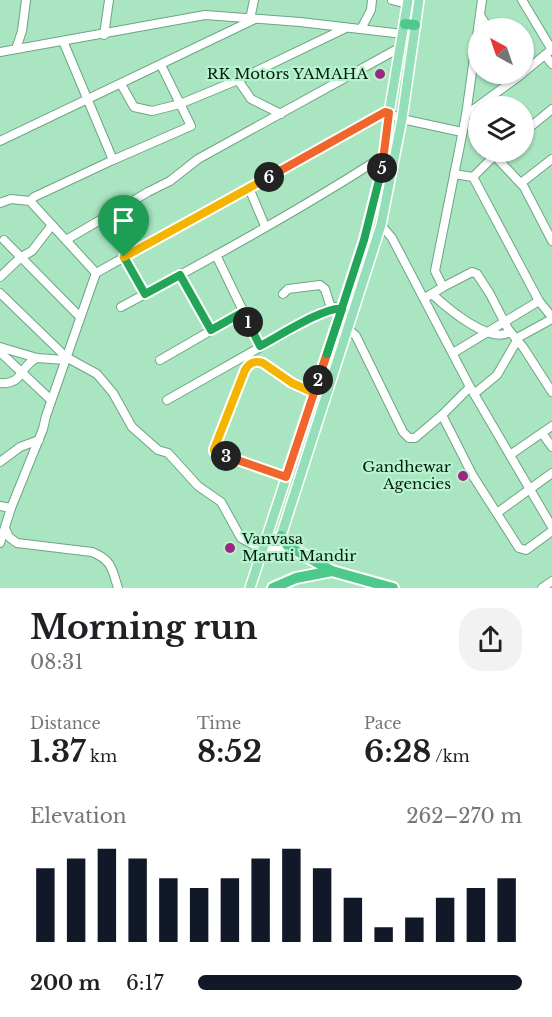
<!DOCTYPE html>
<meta charset="utf-8">
<style>
body{margin:0;font-family:"Libre Baskerville",serif;background:#f2f2f2;color:#202124;height:100vh;display:flex;flex-direction:column;font-size:22px;white-space:nowrap}
*{box-sizing:border-box;margin:0}
p{font-size:20px;color:#757577}
.icon{flex:none;width:33px;height:33px;fill:none;stroke:currentColor;stroke-width:2;stroke-linecap:round;stroke-linejoin:round}
.map{position:relative;height:588px;overflow:hidden}
.side{display:flex;flex-direction:column;background:#fff;flex:1}
.side>*{flex:none}
.needle{width:39px;rotate:320deg}
.buttons{position:absolute;left:468px;top:18px;display:grid;gap:12px}
.buttons a{display:grid;place-items:center;width:66px;height:66px;border-radius:50%;background:#fff;box-shadow:0 2px 4px #0004;font-size:30px}
.pin{position:absolute;display:grid;place-items:center;width:51px;height:51px;color:#fff;margin:-62px -26px;border-radius:50% 50% 50% 0;rotate:-45deg;box-shadow:0 0 6px #0007}
.pin .icon{rotate:45deg}
.km{position:absolute;width:30px;height:30px;margin:-15px;border-radius:50%;background:#222;color:#fff;font-size:16px;line-height:30px;text-align:center}
.round{display:grid;place-items:center;flex:none;width:63px;height:63px;border-radius:24px;background:#f2f2f2}
.summary{display:flex;align-items:center;justify-content:space-between;height:102px;padding:0 30px}
h1{font-size:33px;font-weight:800;line-height:45px}
.figures{display:grid;grid-template-columns:repeat(3,1fr);gap:9px;height:102px;padding:6px 30px}
.figures div{display:grid;align-content:center}
.figures b{font-size:30px;font-weight:800}
.figures small{font-size:16px;font-weight:400}
.figures p{font-size:16px}
.chart{height:168px;padding:12px 30px}
.chart p{display:flex;justify-content:space-between}
.chart svg{width:100%;height:108px;margin-top:6px;stroke:#111827;stroke-width:6}
ul{padding:0 30px;list-style:none;font-size:20px}
li{display:grid;grid-template-columns:96px 72px 1fr;align-items:center;height:45px}
li i{height:15px;border-radius:8px;background:#111827}
.map>svg:first-child{display:block}
.lines{fill:none;stroke-linecap:round;stroke-linejoin:round}
.minor-casing{stroke:#6ca584;stroke-width:10}
.major-casing{stroke:#fff;stroke-width:12}
.highway-casing{stroke:#fff;stroke-width:14}
.minor{stroke:#fff;stroke-width:8}
.major{stroke:#94dfb9;stroke-width:9}
.highway{stroke:#4dca8b;stroke-width:10}
.split-1-casing{stroke:#fff;stroke-width:12}
.split-2-casing{stroke:#fff;stroke-width:12}
.split-3-casing{stroke:#fff;stroke-width:12}
.split-4-casing{stroke:#fff;stroke-width:12}
.split-5-casing{stroke:#fff;stroke-width:12}
.split-6-casing{stroke:#fff;stroke-width:12}
.split-7-casing{stroke:#fff;stroke-width:12}
.split-1{stroke:#22a559;stroke-width:8}
.split-2{stroke:#22a559;stroke-width:8}
.split-3{stroke:#f5b400;stroke-width:8}
.split-4{stroke:#f0652b;stroke-width:8}
.split-5{stroke:#22a559;stroke-width:8}
.split-6{stroke:#f0652b;stroke-width:8}
.split-7{stroke:#f5b400;stroke-width:8}
.poi-dot{fill:#9b2783;stroke:#b7f3ce;stroke-width:2}
.labels{text-anchor:middle;stroke-width:4.5;stroke-linejoin:round;paint-order:stroke}
.poi-label{font-size:15px;fill:#031a0e;stroke:#b7f3ce;text-anchor:end}
</style>
<div class="map">
<svg width="552" height="588" viewBox="0 0 552 588">
<rect width="100%" height="100%" fill="#aae5c1"/>
<g class="lines">
<g class="minor-casing">
<g id="minor">
<polyline points="392,0 407,4"/>
<polyline points="522,0 552,50"/>
<polyline points="480,15 488,28"/>
<polyline points="250,19 254,0"/>
<polyline points="361,29 371,10 372,0"/>
<polyline points="104,35 109,0"/>
<polyline points="63,41 113,160 191,126 161,65"/>
<polyline points="16,49 22,31 26,0"/>
<polyline points="0,52 205,15 300,22 403,34"/>
<polyline points="545,55 552,64"/>
<polyline points="524,72 552,49"/>
<polyline points="238,80 251,99 281,114"/>
<polyline points="121,84 134,107 152,111 180,104 238,80 346,28"/>
<polyline points="466,115 522,74"/>
<polyline points="524,132 552,109"/>
<polyline points="0,141 253,20"/>
<polyline points="494,155 524,187 552,241"/>
<polyline points="454,174 473,177 539,301 552,317"/>
<polyline points="473,177 498,152"/>
<polyline points="521,183 552,159"/>
<polyline points="249,188 265,226"/>
<polyline points="30,201 34,197 113,160"/>
<polyline points="0,203 11,199 30,201 96,273 46,416 43,429 11,508 0,543"/>
<polyline points="381,225 392,238 470,387 552,527"/>
<polyline points="4,240 80,317"/>
<polyline points="66,240 148,192 170,181 198,159 401,47"/>
<polyline points="216,255 260,346"/>
<polyline points="124,257 145,294"/>
<polyline points="96,273 385,112 402,119 462,132"/>
<polyline points="180,275 211,330"/>
<polyline points="0,277 21,257 32,251 52,225"/>
<polyline points="443,287 472,272 477,274 490,294 508,329 523,347 552,392"/>
<polyline points="0,293 66,357 97,374 113,393 132,427 158,450 168,453 198,486 221,502 241,538 263,550 294,550"/>
<polyline points="283,294 288,289 320,285 325,289 331,308"/>
<path d="M432 294C446 307 490 345 510 332"/>
<polyline points="425,298 443,287 435,271 466,115 482,0"/>
<path d="M121 307C210 259 300 210 385 155"/>
<polyline points="347,328 356,336 403,432 409,438 415,438 442,415 470,387"/>
<polyline points="0,347 37,358 65,360"/>
<polyline points="0,352 51,400"/>
<polyline points="453,353 539,301"/>
<polyline points="160,360 243,312"/>
<path d="M0 383C24 385 19 366 37 358"/>
<polyline points="474,394 497,375 519,337 552,319"/>
<polyline points="167,400 324,311 336,307 342,309"/>
<polyline points="442,415 473,476 519,548 526,550 552,531"/>
<polyline points="542,433 552,447"/>
<polyline points="510,455 552,426"/>
<polyline points="0,462 20,447 39,440"/>
<path d="M286 477 214 451V449L245 370C250 363 254 360 263 363L292 383 314 393"/>
<polyline points="0,506 11,508"/>
<polyline points="497,513 552,473"/>
<path d="M5 528 9 537 17 543 92 552C112 560 112 569 118 588"/>
<polyline points="542,588 552,581"/>
</g>
</g>
<g class="major-casing">
<g id="major">
<polyline points="281,536 381,225 402,119 419,0"/>
<polyline points="250,588 364,240 385,155 389,113 408,0"/>
</g>
</g>
<g class="highway-casing">
<g id="highway">
<polyline points="405,24 415,25"/>
<polyline points="281,536 288,546 332,571 393,588"/>
<polyline points="273,588 296,578 332,571"/>
</g>
</g>
<use href="#minor" class="minor"/>
<use href="#major" class="major"/>
<use href="#highway" class="highway"/>
</g>
<g class="lines">
<g class="split-1-casing">
<polyline id="split-1" points="124,257 145,294 180,275 211,330 243,312 248,322"/>
</g>
<g class="split-2-casing">
<path id="split-2" d="M248 322 260 346C276 338 327 305 342 309L318 380"/>
</g>
<g class="split-3-casing">
<path id="split-3" d="M226 456 214 451V449L245 370C249 363 254 360 263 363L292 383 314 393 318 380"/>
</g>
<g class="split-4-casing">
<polyline id="split-4" points="226,456 286,477 327,354"/>
</g>
<g class="split-5-casing">
<polyline id="split-5" points="327,354 364,240 382,168"/>
</g>
<g class="split-6-casing">
<polyline id="split-6" points="269,177 385,112 389,113 382,168"/>
</g>
<g class="split-7-casing">
<polyline id="split-7" points="124,257 269,177"/>
</g>
<use href="#split-1" class="split-1"/>
<use href="#split-2" class="split-2"/>
<use href="#split-3" class="split-3"/>
<use href="#split-4" class="split-4"/>
<use href="#split-5" class="split-5"/>
<use href="#split-6" class="split-6"/>
<use href="#split-7" class="split-7"/>
</g>
<g class="poi-dot">
<circle cx="380" cy="74" r="6"/>
<circle cx="463" cy="476" r="6"/>
<circle cx="230" cy="548" r="6"/>
</g>
<g class="labels">
<g class="poi-label">
<text x="368" y="79">RK Motors YAMAHA</text>
<text x="451" y="472">Gandhewar<tspan x="451" dy="17">Agencies</tspan></text>
<text x="242" y="544" text-anchor="start">Vanvasa<tspan x="242" dy="17">Maruti Mandir</tspan></text>
</g>
</g>
</svg>
<div class="buttons">
<a><svg class="needle" viewBox="-14 -14 28 28"><path d="M0-13l5 13h-10z" fill="#e53935"/><path d="M0 13l5-13h-10z" fill="#757577"/></svg></a>
<a><svg class="icon" aria-label="layers" viewBox="0 0 24 24"><path d="M12 4l9 5-9 5-9-5zM3 14l9 5 9-5"/></svg></a>
</div>
<div class="pin" style="left:124px;top:257px;background:#1e9e55"><svg class="icon" aria-label="arrive" viewBox="0 0 24 24"><path d="M6 21V4h12l-3 4 3 4H6"/></svg></div>
<b class="km" style="left:248px;top:322px">1</b>
<b class="km" style="left:318px;top:380px">2</b>
<b class="km" style="left:226px;top:456px">3</b>
<b class="km" style="left:382px;top:168px">5</b>
<b class="km" style="left:269px;top:177px">6</b>
</div>
<section class="side">
<div class="summary"><div><h1>Morning run</h1><p>08:31</p></div><a class="round"><svg class="icon" aria-label="share" viewBox="0 0 24 24"><path d="M12 15V3M7 8l5-5 5 5M5 13v7h14v-7"/></svg></a></div>
<div class="figures">
<div><p>Distance</p><b>1.37<small> km</small></b></div>
<div><p>Time</p><b>8:52</b></div>
<div><p>Pace</p><b>6:28<small> /km</small></b></div>
</div>
<div class="chart"><p><span>Elevation</span>262–270 m</p>
<svg viewBox="0 0 160 44" preserveAspectRatio="none"><path d="M5 44V14M15 44V10M25 44V6M35 44V10M45 44V18M55 44V22M65 44V18M75 44V10M85 44V6M95 44V14M105 44V26M115 44V38M125 44V34M135 44V26M145 44V22M155 44V18"/></svg>
</div>
<ul>
<li><b>200 m</b>6:17<i style="width:100%"></i></li>
</ul>
</section>
